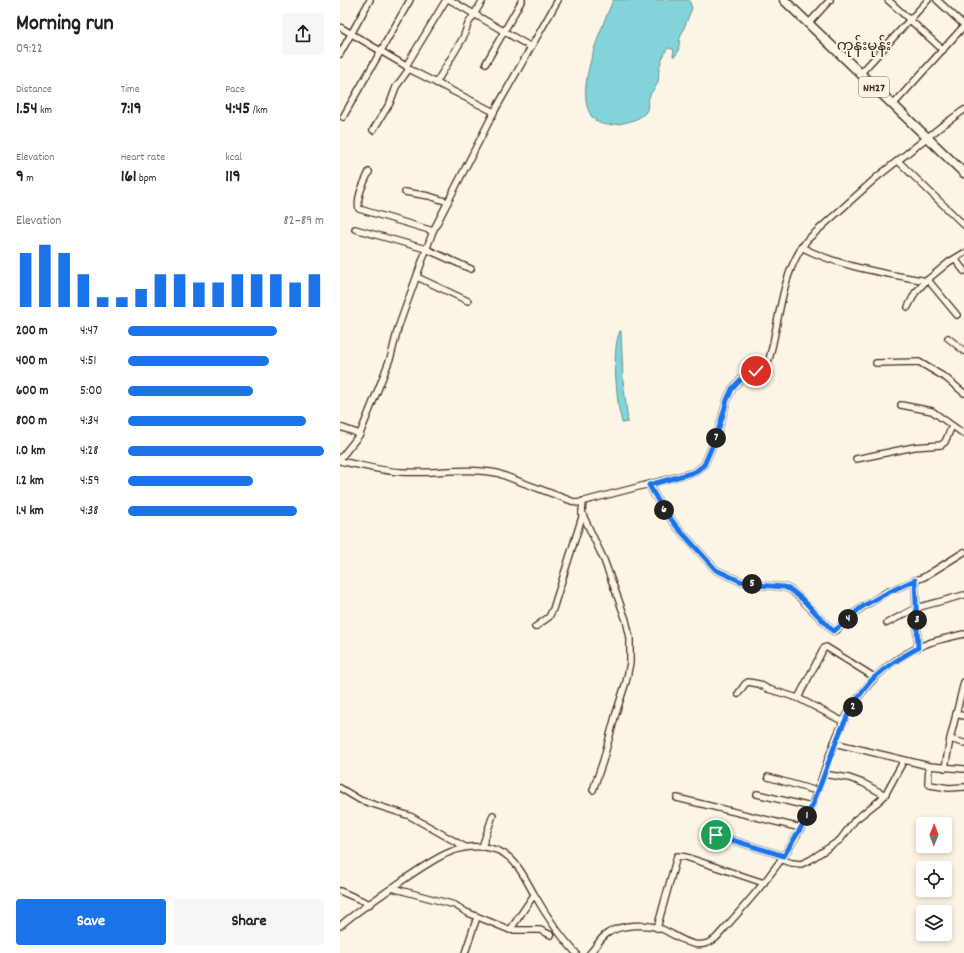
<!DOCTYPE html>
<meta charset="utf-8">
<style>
body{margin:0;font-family:Dekko,"Noto Sans Myanmar",sans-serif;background:#f6f6f6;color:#222;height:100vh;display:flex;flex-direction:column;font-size:15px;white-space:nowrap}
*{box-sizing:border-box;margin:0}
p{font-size:13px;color:#767676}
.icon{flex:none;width:22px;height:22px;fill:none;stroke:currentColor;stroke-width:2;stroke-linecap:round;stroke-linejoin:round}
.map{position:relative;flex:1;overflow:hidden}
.details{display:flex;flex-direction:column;background:#fff;width:340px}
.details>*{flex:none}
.needle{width:26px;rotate:1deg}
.fabs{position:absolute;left:576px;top:817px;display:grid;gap:8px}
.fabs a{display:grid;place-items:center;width:36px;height:36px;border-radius:4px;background:#fff;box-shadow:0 2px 6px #0003;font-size:20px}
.pin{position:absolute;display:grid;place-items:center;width:34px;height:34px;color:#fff;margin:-17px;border:2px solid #fff;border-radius:50%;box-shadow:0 1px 4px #0007}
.km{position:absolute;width:20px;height:20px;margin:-10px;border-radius:50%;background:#222;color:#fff;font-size:11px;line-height:20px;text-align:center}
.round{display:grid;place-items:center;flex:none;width:42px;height:42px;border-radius:4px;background:#f6f6f6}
.overview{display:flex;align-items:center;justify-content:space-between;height:68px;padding:0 16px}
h1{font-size:22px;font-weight:700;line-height:30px}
.metrics{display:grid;grid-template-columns:repeat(3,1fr);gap:6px;height:68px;padding:4px 16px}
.metrics div{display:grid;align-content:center}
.metrics b{font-size:17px;font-weight:700}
.metrics small{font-size:11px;font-weight:400}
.metrics p{font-size:11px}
.chart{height:112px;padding:8px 16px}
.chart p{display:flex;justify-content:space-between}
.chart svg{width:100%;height:72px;margin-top:4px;stroke:#1a73e8;stroke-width:6}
.button{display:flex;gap:8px;margin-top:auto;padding:8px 16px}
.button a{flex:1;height:46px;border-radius:4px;background:#1a73e8;color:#fff;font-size:16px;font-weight:700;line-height:46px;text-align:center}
.button a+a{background:#f6f6f6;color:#222}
ul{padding:0 16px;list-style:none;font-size:13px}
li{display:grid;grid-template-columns:64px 48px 1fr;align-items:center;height:30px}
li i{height:10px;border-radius:5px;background:#1a73e8}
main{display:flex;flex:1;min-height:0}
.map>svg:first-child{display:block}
.water{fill:#83d4da;stroke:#66908f}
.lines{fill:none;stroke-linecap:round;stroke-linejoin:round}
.minor-casing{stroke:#3b2a1e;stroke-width:8}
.highway-casing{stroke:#3b2a1e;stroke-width:11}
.minor{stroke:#fcf5e5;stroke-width:5.5}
.highway{stroke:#fcf5e5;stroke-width:8}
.route-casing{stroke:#fff;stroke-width:8}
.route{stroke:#1a73e8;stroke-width:5}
.labels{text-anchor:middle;stroke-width:4;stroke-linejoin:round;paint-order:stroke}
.shield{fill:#fcf5e5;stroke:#75675a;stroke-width:1}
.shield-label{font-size:12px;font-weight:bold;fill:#3b2a1e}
.quarter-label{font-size:15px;fill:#3b2a1e;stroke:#fcf5e5}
</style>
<main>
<section class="details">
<div class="overview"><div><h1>Morning run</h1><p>09:22</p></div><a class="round"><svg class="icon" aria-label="share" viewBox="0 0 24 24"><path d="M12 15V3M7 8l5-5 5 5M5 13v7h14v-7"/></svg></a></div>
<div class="metrics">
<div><p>Distance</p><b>1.54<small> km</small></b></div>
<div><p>Time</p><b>7:19</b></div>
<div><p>Pace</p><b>4:45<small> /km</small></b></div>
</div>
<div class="metrics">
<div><p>Elevation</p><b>9<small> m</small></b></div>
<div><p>Heart rate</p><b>161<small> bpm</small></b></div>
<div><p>kcal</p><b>119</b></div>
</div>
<div class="chart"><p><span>Elevation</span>82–89 m</p>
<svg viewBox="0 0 160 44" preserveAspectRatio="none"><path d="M5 44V11M15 44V6M25 44V11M35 44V24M45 44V38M55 44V38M65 44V33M75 44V24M85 44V24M95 44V29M105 44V29M115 44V24M125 44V24M135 44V24M145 44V29M155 44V24"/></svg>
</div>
<ul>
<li><b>200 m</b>4:47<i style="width:76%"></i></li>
<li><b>400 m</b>4:51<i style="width:72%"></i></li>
<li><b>600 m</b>5:00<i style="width:64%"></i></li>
<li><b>800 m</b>4:34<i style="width:91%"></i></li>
<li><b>1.0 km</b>4:28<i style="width:100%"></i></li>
<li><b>1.2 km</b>4:59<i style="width:64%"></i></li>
<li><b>1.4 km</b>4:38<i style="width:86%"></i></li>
</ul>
<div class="button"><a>Save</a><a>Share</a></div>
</section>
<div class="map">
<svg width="624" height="953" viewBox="0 0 624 953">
<rect width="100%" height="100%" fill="#fcf5e5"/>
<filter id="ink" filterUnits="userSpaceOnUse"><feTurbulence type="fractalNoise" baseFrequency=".025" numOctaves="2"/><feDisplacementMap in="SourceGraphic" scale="8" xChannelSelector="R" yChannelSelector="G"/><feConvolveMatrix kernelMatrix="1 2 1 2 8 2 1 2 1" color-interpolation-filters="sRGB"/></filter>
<g filter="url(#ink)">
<g class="water">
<path d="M273 0H349L352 8 340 38 338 52 335 56H333L334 50 332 49 328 48C325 50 319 66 319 70 318 74 319 78 318 82 316 88 310 92 309 98 307 102 308 106 307 110 303 119 286 123 277 124 271 125 262 126 256 121 229 99 262 27 273 0Z"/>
<path d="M280 331H281L283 380 288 422 282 423C281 416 278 409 278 402 276 384 272 347 280 331Z"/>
</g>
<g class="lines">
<g class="minor-casing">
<g id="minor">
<polyline points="110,0 191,47"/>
<polyline points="548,0 603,50"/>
<polyline points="597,0 624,25"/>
<polyline points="468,24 490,0"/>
<polyline points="0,27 66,66 69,69 154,112"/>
<polyline points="0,54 30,0"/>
<polyline points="146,63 182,0"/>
<polyline points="66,66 106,0"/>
<polyline points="520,74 588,0"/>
<polyline points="96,83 123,38 128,24 143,0"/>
<polyline points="553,105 624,26"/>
<polyline points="3,117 70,0"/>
<polyline points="33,130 50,103 56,87 69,69"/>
<polyline points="558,161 624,225"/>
<path d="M29 172C24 183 16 197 19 209L93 231"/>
<polyline points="65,192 89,196 108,202"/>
<polyline points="15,229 86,249 131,269"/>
<path d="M461 247C500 267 544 273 586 281"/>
<polyline points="615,259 624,271"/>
<polyline points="77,277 128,301"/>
<polyline points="588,280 617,315"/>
<polyline points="568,307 575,293 586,281 609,262 624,253"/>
<polyline points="608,338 624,351"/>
<polyline points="536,363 579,362 606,378 624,393"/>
<polyline points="561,405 592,411 624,434"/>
<polyline points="0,427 20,434"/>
<polyline points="0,459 20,434 41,382 51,356 58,328 93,231 154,112 218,0"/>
<polyline points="516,459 574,447 601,445 605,442 612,426"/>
<path d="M0 461C20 465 41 471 61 472 93 474 125 467 157 473L237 503 355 472 364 465 377 435 387 400 392 389 402 378 423 367 428 363C440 322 440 275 467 240L537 177 603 125 624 110"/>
<polyline points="309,485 321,506 337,527 376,570 400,581 417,585 444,587 451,590 461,599 493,631 497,630 509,617 521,608 547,592 584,577 624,552"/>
<polyline points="243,501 242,513 264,560 286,620 290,638 290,663 286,682 276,713 263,761 253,790"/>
<polyline points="575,580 578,648"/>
<polyline points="547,623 576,608 624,595"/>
<polyline points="195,627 209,617 213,609 242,517 242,512"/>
<polyline points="398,694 405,684 408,682 419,684 428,689 458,698 504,722"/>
<polyline points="458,698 484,648 486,647 534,677"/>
<polyline points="616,714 624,716"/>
<polyline points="610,739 624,743"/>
<polyline points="494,743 589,766 624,769"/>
<polyline points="589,766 588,783 590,785 609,788 624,787"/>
<polyline points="605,768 610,739 624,682"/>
<polyline points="483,774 509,778 523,783 545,795"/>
<polyline points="428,777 477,791"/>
<polyline points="0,788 20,800 70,816 125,847"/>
<polyline points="417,794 471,807"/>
<polyline points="337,798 461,828"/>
<polyline points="376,835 444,856"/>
<polyline points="142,847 153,815"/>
<polyline points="442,860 452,863 461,864 470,860 500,840 515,820 539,801 545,795 564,760"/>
<polyline points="52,888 115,905 126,912 170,930 194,895"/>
<polyline points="0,891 30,904"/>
<path d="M0 926C14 913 31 903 46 892 65 879 90 860 110 852 129 844 156 844 171 859 181 868 187 882 194 894 206 915 219 935 236 953"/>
<polyline points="317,928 337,856 346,857 424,883"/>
<polyline points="170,930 200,930 211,935"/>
<polyline points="125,953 137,917"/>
<path d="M250 953C256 947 260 938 268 933 281 924 309 923 324 930 342 939 358 953 376 938 409 901 443 864 465 820 478 795 484 768 494 743 512 697 541 661 589 643 600 639 612 637 624 634"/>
</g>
</g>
<g class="highway-casing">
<polyline id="highway" points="444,0 624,173"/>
</g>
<use href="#minor" class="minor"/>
<use href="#highway" class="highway"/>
</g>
</g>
<g class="lines" filter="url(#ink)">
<g class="route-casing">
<path id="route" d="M376 835 444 856C453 840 464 825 471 808 489 768 497 724 525 688 528 685 531 680 535 677 548 665 563 656 578 648L575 580C557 588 539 596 522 607 513 613 501 628 493 631L462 599 451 590 444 587 417 585 400 581 376 570 337 527 321 506 309 485 355 472 364 465 377 435 387 400 392 389 402 378 416 371"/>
</g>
<use href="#route" class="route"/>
</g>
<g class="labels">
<rect class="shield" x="519" y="77" width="30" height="20" rx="3"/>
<g class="shield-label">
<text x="534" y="91">NH27</text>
</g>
<g class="quarter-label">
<text x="524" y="50">ကုန်းမုန်း</text>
</g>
</g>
</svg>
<div class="fabs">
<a><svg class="needle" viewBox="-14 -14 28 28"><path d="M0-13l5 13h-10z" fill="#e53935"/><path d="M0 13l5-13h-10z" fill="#767676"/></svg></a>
<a><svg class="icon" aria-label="locate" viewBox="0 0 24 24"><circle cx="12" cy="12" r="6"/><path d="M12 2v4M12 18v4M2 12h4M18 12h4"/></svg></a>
<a><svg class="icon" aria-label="layers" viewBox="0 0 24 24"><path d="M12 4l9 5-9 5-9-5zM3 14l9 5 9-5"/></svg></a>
</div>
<div class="pin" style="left:376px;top:835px;background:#1e9e55"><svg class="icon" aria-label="arrive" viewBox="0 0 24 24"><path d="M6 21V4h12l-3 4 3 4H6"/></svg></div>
<div class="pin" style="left:416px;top:371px;background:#d93025"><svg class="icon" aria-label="check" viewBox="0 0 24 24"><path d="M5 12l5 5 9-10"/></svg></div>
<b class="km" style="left:467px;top:816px">1</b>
<b class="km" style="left:513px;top:707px">2</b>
<b class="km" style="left:577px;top:620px">3</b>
<b class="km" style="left:508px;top:619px">4</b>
<b class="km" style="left:412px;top:584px">5</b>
<b class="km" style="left:324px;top:510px">6</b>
<b class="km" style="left:376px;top:438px">7</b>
</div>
</main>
